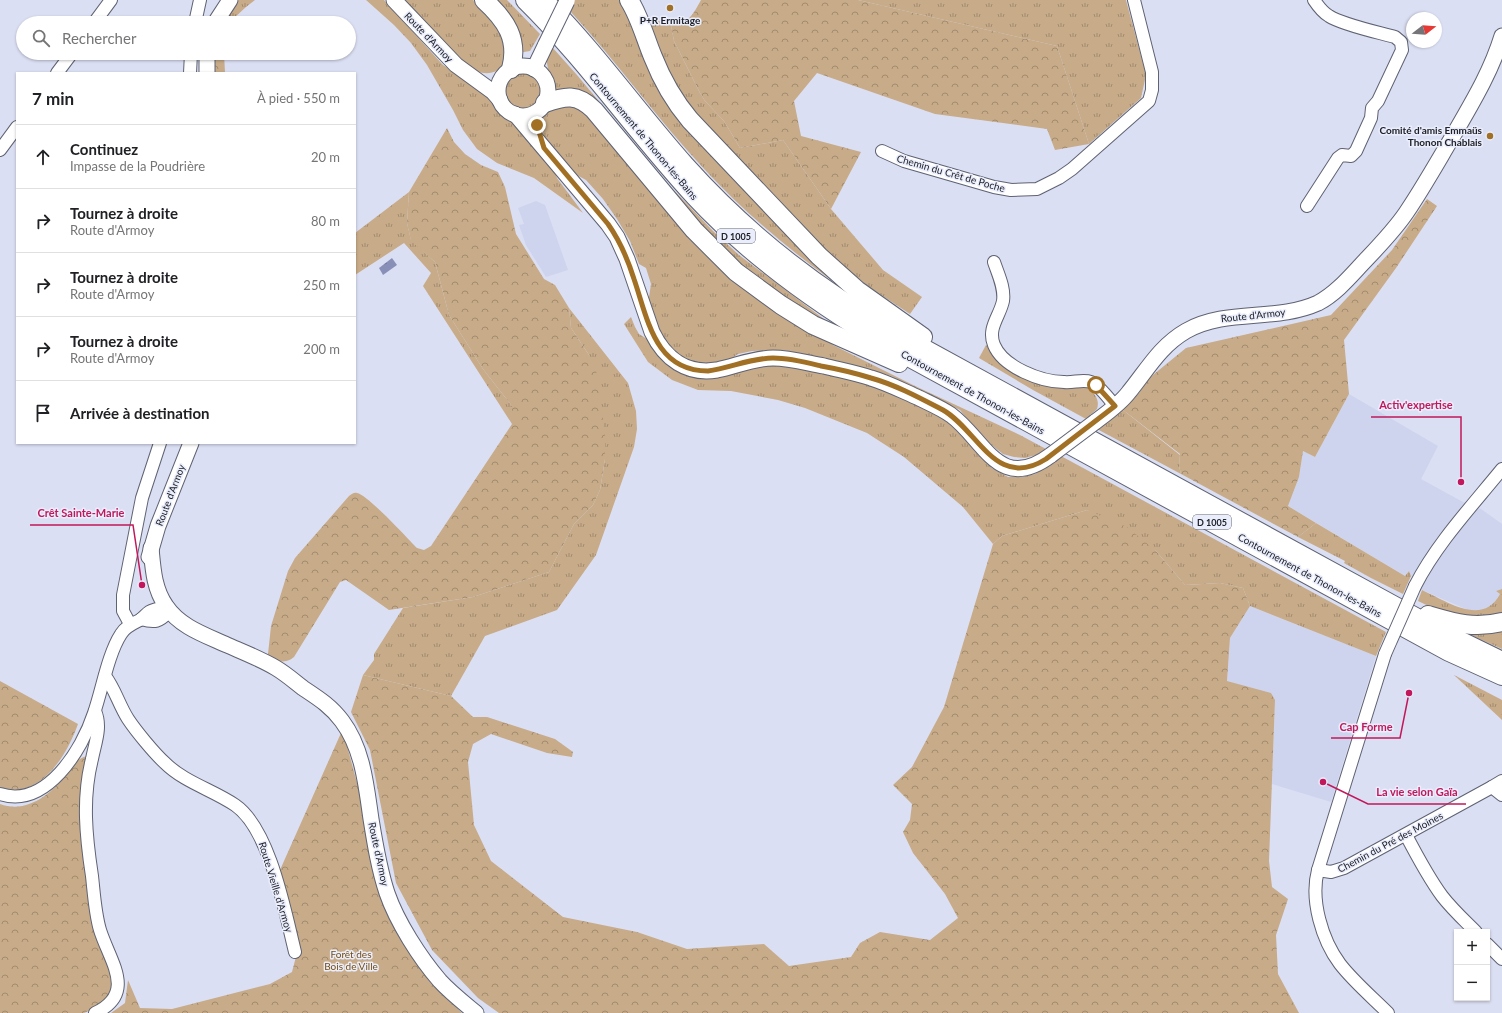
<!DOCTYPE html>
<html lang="fr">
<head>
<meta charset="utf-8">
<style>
	body { margin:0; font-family:Lato,sans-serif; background:#f2f2f2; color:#202124 }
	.controls { position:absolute; right:12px; bottom:12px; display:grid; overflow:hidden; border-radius:0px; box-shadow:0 1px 3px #0004 }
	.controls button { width:36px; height:36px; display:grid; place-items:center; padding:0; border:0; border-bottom:1px solid #e0e0e0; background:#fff; color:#202124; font:20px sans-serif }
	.compass { position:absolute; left:1406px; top:12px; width:36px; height:36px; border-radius:50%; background:#fff; box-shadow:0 1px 3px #0004; rotate:73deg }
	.stop { position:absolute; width:12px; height:12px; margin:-9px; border:3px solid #a17025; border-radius:50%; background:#fff }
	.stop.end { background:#a17025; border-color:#fff; box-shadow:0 1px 4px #0008 }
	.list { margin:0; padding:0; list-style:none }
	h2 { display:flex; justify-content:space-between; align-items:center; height:52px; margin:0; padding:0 16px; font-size:17px }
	h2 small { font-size:13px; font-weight:400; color:#757577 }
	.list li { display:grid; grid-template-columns:26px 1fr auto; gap:12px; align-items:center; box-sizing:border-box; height:64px; padding:0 16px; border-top:1px solid #e0e0e0 }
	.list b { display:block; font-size:15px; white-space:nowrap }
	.list p { margin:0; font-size:13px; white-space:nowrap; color:#757577 }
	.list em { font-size:13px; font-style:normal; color:#757577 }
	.icon { flex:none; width:22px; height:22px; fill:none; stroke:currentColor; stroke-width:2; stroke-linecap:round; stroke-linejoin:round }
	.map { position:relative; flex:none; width:1502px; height:1013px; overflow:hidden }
	.search { position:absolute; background:#fff; box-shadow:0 1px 3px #0004; left:16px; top:16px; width:340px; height:44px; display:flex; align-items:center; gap:10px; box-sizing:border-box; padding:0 14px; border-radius:22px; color:#757577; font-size:15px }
	.panel { position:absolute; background:#fff; box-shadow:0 1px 3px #0004; left:16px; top:72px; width:340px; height:372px; border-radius:0px }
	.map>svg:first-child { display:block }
	.built { fill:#cfd4ee }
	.grass { fill:url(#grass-tufts) }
	.forest { fill:url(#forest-crowns) }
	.water { fill:url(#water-ripples) }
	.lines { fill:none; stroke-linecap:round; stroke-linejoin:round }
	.minor-casing { stroke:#5e6272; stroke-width:14 }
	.major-casing { stroke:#5e6272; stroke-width:17 }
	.highway-casing { stroke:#5e6272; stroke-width:20 }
	.minor { stroke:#fff; stroke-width:12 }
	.major { stroke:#fff; stroke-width:15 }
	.highway { stroke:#fff; stroke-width:18 }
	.minor-bridge-casing { stroke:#5e6272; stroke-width:14; stroke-linecap:butt }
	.major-bridge-casing { stroke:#5e6272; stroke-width:17; stroke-linecap:butt }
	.minor-bridge { stroke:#fff; stroke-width:12 }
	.major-bridge { stroke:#fff; stroke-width:15 }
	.route { stroke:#a17025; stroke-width:5 }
	.poi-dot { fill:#a17025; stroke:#eaedfc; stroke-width:1.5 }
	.labels { text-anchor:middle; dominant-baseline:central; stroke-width:3; stroke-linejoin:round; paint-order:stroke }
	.shield { fill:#eaedfc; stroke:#5d5f68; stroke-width:1 }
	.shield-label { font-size:9px; font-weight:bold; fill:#202228 }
	.poi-label { font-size:10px; font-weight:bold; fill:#202228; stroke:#eaedfc }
	.street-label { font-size:10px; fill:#202228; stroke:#eaedfc }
	.park-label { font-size:10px; fill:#754e0f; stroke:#eaedfc }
	.leader { fill:none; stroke:#c2185b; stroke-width:1.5 }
	.callout-dot { fill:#c2185b; stroke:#eaedfc; stroke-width:1.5 }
	.callout-label { font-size:11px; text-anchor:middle; font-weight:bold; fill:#c2185b; stroke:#eaedfc; stroke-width:3; stroke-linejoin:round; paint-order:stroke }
</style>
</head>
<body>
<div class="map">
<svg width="1502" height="1013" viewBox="0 0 1502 1013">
	<defs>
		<pattern id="grass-tufts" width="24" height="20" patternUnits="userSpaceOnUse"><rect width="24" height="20" fill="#c8ab88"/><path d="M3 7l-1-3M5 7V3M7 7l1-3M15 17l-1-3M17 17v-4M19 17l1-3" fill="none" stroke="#a28b6f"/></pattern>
		<pattern id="forest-crowns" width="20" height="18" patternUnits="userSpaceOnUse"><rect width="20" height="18" fill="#c8ab88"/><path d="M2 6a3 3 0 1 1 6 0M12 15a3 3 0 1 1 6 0" fill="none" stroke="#a28b6f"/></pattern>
		<pattern id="water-ripples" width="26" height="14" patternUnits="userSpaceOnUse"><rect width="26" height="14" fill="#8990b8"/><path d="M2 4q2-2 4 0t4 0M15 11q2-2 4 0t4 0" fill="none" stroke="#707596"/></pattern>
	</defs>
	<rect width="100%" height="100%" fill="#dbdff3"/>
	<g class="built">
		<polygon points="536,201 545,205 568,270 546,277 526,245 519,225 524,224 518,208"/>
		<polygon points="1349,394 1438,446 1421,479 1463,502 1481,509 1502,524 1502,589 1496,591 1500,594 1494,603 1490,607 1479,611 1468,610 1422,590 1411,576 1409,571 1405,576 1288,506 1299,477 1303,451 1315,457"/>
		<polygon points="1250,606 1376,656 1331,802 1272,784 1275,700 1227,681 1230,638"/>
	</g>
	<g class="grass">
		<polygon points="239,0 255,0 246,7 233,19 226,15"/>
		<polygon points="366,0 384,0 443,65 489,94 502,112 513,119 555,171 557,178 583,213 534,178 497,163 477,149 463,130 453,110 427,65 411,43 394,25"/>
		<path d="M403 0H473L492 18 504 41 506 64C498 72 488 76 477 71 463 65 453 52 442 41 429 27 416 14 403 0Z"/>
		<polygon points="491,0 507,0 540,34 530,51 518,53"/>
		<path d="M575 0H623L653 71 849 293C797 256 749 217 706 171 658 120 617 62 570 11Z"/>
		<polygon points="858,0 1126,0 1146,75 1141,98 1089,144 1057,46"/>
		<polygon points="644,16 671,25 674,41 700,93 705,101 724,121 740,148 783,140 831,209 883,270 922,297 910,314 872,289 847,270 810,235 682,101"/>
		<path d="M552 47 577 75 665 181 713 231 739 255 837 329 836 331 728 259 594 105 553 95C554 80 545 69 547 54H550Z"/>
		<circle cx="523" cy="90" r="18"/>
		<polygon points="580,105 682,229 831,342 833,345 915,386 1020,435 1046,449 1036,455 1025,458 1014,457 1003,454 985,440 960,410 891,376 872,370 819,357 782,350 752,351 738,354 727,362 704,365 681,359 664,343 648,304 651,284 646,268 639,264 630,241 617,219 603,199 586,180 571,172 544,137 541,126 542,120 544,115 550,108"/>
		<polygon points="409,192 407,223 411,240 435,262 449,315 483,369 512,406 512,424 423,286 431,273 404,243 355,275 355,233"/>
		<polygon points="569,308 628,383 636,411 637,429 634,447 596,555 557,610 485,636 451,696 363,675 374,660 374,654 403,608 473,597 549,572 574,524 593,505 600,490 605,459 589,355 571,328"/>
		<polygon points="631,317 635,327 639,334 650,341 666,363 758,366 776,365 793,366 861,381 886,390 933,413 949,422 963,435 992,468 1008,477 1022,477 1035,474 1061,456 1386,632 1376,656 1250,606 1243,588 1220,583 1185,585 1156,551 1087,510 1002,536 993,544 963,507 904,457 867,433 805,408 778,400 731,391 698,390 672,380 648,362 624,324"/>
		<path d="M986 345 998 357 1087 388C1095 393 1100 400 1097 409L1086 419 1033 390 979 358Z"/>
		<polygon points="1123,410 1180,455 1179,466 1181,474 1097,429"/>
		<polygon points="1316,523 1405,576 1409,571 1411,576 1403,594 1371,578 1344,563 1345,561 1298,537"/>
		<path d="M1502 589V616L1481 620 1437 610 1418 601 1422 590C1446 601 1483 627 1500 594L1496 591Z"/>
		<polygon points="1502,628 1502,649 1471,635"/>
		<polygon points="1454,675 1502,700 1502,720"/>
	</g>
	<g class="forest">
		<path d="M701 0H858L1057 46 1089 144 1055 150 1047 129 935 114 817 73 794 101 801 136 861 152 831 209 783 140 740 148 724 121 705 101 700 93 674 41 671 25C690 22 692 16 701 0Z"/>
		<polygon points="213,53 224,53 225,73 213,73"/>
		<path d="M447 128 454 142 465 154 481 165 498 172 505 187 516 234 544 279 555 285 569 308 571 328 589 355 597 374 605 436V459L600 490 593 505 574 524 549 572 473 597 389 610 346 580 340 582 294 657C287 663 280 662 272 660L268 654 271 626 288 571 295 558 349 496C352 494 354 492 357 493 368 495 407 538 417 548L424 550 431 546 512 424V406L483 369 449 315 435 262 411 241 407 223 409 192Z"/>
		<polygon points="1427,199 1437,206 1396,268 1344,340 1349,394 1315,457 1303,451 1299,477 1288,506 1316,523 1298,537 1181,474 1179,466 1180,454 1123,410 1139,393 1148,379 1186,348 1331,315 1392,250"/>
		<polygon points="1087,510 1127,527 1156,551 1185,585 1220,583 1243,588 1250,606 1230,638 1227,681 1271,693 1275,700 1269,861 1272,887 1288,899 1276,935 1278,974 1299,1013 499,1013 478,998 432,950 396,883 370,750 351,712 363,675 451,696 473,717 487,717 555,739 573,752 572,757 547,753 491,734 473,744 468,762 474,825 491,861 563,917 637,932 687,949 764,944 789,966 851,957 860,943 880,932 930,940 958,918 945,894 913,853 903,832 910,820 912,804 893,785 912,767 944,707 993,544 1002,536"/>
		<path d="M0 681 78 724C67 755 40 801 0 787Z"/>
		<polygon points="341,733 347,746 359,790 378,885 396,930 430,982 462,1013 111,1013 125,1003 128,980 140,1008 172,1009 270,984 292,972 299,945 280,870"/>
		<path d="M87 756C84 782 79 808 81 835 84 888 107 938 113 990L100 1006 84 1013H0V804C27 814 51 794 67 774 73 766 77 758 87 756Z"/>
	</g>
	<polygon class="water" points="392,258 397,265 383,275 379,268"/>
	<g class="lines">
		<defs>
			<g id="minor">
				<polyline points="94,23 111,0"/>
				<polyline points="195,23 200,0"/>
				<polyline points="57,73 72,53"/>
				<polyline points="190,73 191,53"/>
				<polyline points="0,150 17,127"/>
				<polyline points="882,151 904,161 994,187 1011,190 1037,189 1059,178 1072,169 1149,101 1152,90 1152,72 1134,0"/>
				<path d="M1307 206 1338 158 1342 155 1351 156 1356 151 1371 118 1372 108 1378 101 1402 50 1401 42 1395 37C1377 32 1343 25 1329 16 1322 12 1318 6 1314 0"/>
				<path d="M994 262C998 274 1005 288 1003 301 1000 316 987 328 994 345 1003 367 1041 382 1064 382 1073 383 1083 379 1091 382 1099 385 1110 400 1115 406"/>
				<path d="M1415 586C1437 543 1472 506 1502 469"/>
				<path d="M141 619C155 623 159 622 170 611"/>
				<polyline points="130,624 123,611 123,595 142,498 160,443"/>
				<path d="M1385 654 1318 870C1310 900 1322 940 1340 964 1354 982 1372 997 1388 1013"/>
				<path d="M105 676C115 689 119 705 128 719 136 731 154 753 165 763 184 782 213 790 235 805 270 829 285 912 295 952"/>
				<path d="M95 711C102 727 95 743 92 759 82 798 86 837 92 876 94 894 95 913 100 930 110 962 137 993 95 1013"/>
				<polyline points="1492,787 1502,795"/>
				<path d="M0 794C46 809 82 750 94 713 102 690 108 654 121 634 125 627 132 624 140 620 143 618 146 614 149 612 154 609 161 608 167 607"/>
				<path d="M1406 835C1417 856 1428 877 1442 896 1452 909 1464 920 1476 932"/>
				<polyline points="1318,870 1331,872 1344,868 1492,787 1502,781"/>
				<polyline points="1487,944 1502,959"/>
			</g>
			<g id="major">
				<polyline points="394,0 456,65 493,92 500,100"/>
				<polyline points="215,23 230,0"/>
				<polyline points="207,53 207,73"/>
				<circle cx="523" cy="91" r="25"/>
				<polyline points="534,69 546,44"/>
				<path d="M515 114 608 224 617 237 627 259 652 332C665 359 687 375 717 370 736 366 754 358 773 358 790 358 807 363 824 366 840 370 856 373 871 378 888 383 903 391 919 398 929 403 941 408 951 415 985 440 999 494 1051 455"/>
				<path d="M1095 422C1107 413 1120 404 1129 392 1147 370 1160 346 1186 331 1227 308 1276 322 1318 303 1335 294 1348 279 1361 265 1376 249 1393 232 1406 213 1423 188 1438 161 1453 136 1472 103 1491 72 1502 36"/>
				<path d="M151 548C153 569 154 589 166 606 180 627 205 635 227 645 243 652 261 659 276 668 286 674 294 681 303 688 318 698 331 706 342 721 363 749 366 785 371 819 375 844 379 869 387 893 397 922 420 958 440 981 451 993 464 1003 476 1013"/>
				<polyline points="149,557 158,526 191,443"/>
			</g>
			<g id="highway">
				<path d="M484 0C506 20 519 39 511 69"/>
				<path d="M525 0C587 61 636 133 695 197 752 258 820 306 892 348L1449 652 1502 676"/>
				<path d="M544 0C595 51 637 111 685 165 745 232 816 288 894 332L1395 606 1451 636 1502 661"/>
				<path d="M629 0C640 17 645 38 653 57 662 80 674 101 690 120L819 256 857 290 923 337"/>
				<path d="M545 103C565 96 577 93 594 110L694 230 736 272 781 305 813 325 899 363"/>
				<path d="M1428 615C1455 623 1474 629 1502 622"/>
			</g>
		</defs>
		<use href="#minor" class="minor-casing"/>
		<use href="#major" class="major-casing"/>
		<use href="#highway" class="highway-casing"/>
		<use href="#minor" class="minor"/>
		<use href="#major" class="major"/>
		<use href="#highway" class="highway"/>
		<defs>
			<polyline id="minor-bridge" points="1385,654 1415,586"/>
			<g id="major-bridge">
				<polyline points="546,44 567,1"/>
				<polyline points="1051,455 1095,422"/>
			</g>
		</defs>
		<use href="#minor-bridge" class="minor-bridge-casing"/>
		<use href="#major-bridge" class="major-bridge-casing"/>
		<use href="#minor-bridge" class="minor-bridge"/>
		<use href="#major-bridge" class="major-bridge"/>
	</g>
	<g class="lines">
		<path class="route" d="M537 125 544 148 608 224C620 241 628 260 634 279 648 320 655 371 708 371 730 368 751 358 773 358 790 358 805 362 821 366 838 369 855 373 871 378 896 385 920 398 943 410 978 430 996 491 1046 459L1115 406 1096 385"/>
	</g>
	<g class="poi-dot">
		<circle cx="670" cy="8" r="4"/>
		<circle cx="1490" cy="136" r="4"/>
	</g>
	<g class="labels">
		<g class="shield">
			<rect x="717" y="229" width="38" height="14" rx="3"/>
			<rect x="1193" y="515" width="38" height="14" rx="3"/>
		</g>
		<g class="shield-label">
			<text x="736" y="236">D 1005</text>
			<text x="1212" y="522">D 1005</text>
		</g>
		<g class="poi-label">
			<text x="670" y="20">P+R Ermitage</text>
			<text x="1482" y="130" text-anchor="end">Comité d'amis Emmaüs<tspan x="1482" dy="12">Thonon Chablais</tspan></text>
		</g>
		<g class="street-label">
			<text transform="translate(429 37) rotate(46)">Route d'Armoy</text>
			<text transform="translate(644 136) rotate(50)">Contournement de Thonon-les-Bains</text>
			<text transform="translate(951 173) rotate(16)">Chemin du Crêt de Poche</text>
			<text transform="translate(1253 315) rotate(-6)">Route d'Armoy</text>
			<text transform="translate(973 392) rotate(29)">Contournement de Thonon-les-Bains</text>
			<text transform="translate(170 495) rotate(-69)">Route d'Armoy</text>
			<text transform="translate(1310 575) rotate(29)">Contournement de Thonon-les-Bains</text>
			<text transform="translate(1390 842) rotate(-28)">Chemin du Pré des Moines</text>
			<text transform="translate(379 854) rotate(78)">Route d'Armoy</text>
			<text transform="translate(276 887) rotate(73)">Route Vieille d'Armoy</text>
		</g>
		<g class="park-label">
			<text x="351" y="954">Forêt des<tspan x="351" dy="12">Bois de Ville</tspan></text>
		</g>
	</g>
	<path class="leader" d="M1461 482L1461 417H1371M142 585L133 525H30M1409 693L1400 738H1331M1323 782L1368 804H1466"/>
	<g class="callout-dot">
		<circle cx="1461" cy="482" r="4"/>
		<circle cx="142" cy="585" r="4"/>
		<circle cx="1409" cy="693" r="4"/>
		<circle cx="1323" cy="782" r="4"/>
	</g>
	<g class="callout-label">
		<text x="1416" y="409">Activ'expertise</text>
		<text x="81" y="517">Crêt Sainte-Marie</text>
		<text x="1366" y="731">Cap Forme</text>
		<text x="1417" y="796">La vie selon Gaïa</text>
	</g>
</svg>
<div class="controls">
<button>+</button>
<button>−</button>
</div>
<svg class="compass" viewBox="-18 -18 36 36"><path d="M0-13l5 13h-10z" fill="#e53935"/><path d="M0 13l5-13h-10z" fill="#757577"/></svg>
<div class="stop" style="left:1096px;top:385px"></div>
<div class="stop end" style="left:537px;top:125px"></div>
<div class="search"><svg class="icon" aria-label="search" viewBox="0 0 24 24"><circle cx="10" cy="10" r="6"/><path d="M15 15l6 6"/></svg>Rechercher</div>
<section class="panel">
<h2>7 min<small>À pied · 550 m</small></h2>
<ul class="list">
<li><svg class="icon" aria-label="ahead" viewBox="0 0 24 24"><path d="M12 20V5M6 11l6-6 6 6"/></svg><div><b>Continuez</b><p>Impasse de la Poudrière</p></div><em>20 m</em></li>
<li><svg class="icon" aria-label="right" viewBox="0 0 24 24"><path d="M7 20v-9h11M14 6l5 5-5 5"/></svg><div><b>Tournez à droite</b><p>Route d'Armoy</p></div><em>80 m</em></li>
<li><svg class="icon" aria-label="right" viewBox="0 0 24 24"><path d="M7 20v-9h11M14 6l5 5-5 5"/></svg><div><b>Tournez à droite</b><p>Route d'Armoy</p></div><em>250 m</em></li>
<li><svg class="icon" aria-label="right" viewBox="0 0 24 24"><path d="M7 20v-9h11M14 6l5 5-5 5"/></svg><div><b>Tournez à droite</b><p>Route d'Armoy</p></div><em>200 m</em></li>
<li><svg class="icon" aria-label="arrive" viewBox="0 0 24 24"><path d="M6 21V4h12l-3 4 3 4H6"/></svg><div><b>Arrivée à destination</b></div></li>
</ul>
</section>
</div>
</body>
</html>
